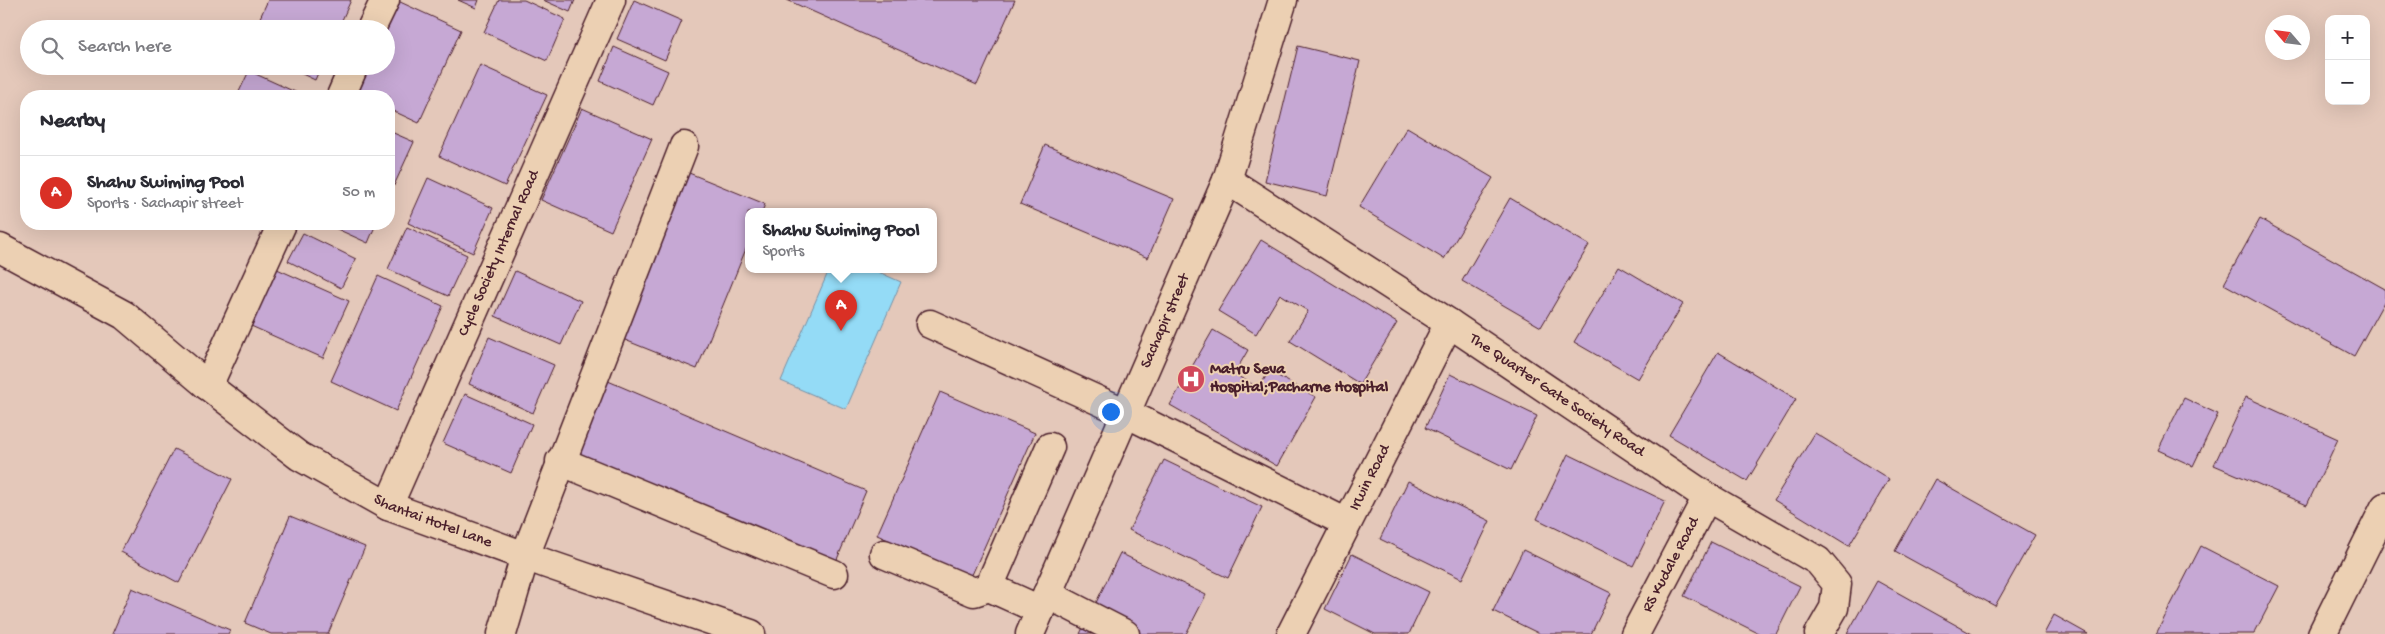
<!DOCTYPE html>
<html lang="en">
<head>
<meta charset="utf-8">
<style>
	body { margin:0; font-family:"Gochi Hand",sans-serif; background:#f2f2f3; color:#2b2b33 }
	.controls { position:absolute; right:15px; top:15px; display:grid; overflow:hidden; border-radius:10px; box-shadow:0 5px 20px #0002 }
	.controls button { width:45px; height:45px; display:grid; place-items:center; padding:0; border:0; border-bottom:1px solid #e1e1e2; background:#fff; color:#2b2b33; font:25px sans-serif }
	.compass { position:absolute; left:2265px; top:15px; width:45px; height:45px; border-radius:50%; background:#fff; box-shadow:0 5px 20px #0002; rotate:298deg }
	.you { position:absolute; left:1110px; top:411px; width:18px; height:18px; margin:-12px; border:4px solid #fff; border-radius:50%; background:#1a73e8; box-shadow:0 0 0 8px #1a73e833 }
	.badge { display:grid; place-items:center; width:32px; height:32px; border-radius:50%; background:#d93025; color:#fff; font-size:16px; font-weight:700 }
	.pin { position:absolute; translate:-50% -41px; filter:drop-shadow(0 1px 2px #0008) }
	.pin::after { content:''; position:absolute; top:26px; width:18px; height:15px; background:inherit; clip-path:polygon(0 0,100% 0,50% 100%) }
	.popup { position:absolute; left:745px; top:208px; width:192px; height:65px; box-sizing:border-box; display:grid; place-content:center; border-radius:10px; background:#fff; filter:drop-shadow(0 1px 4px #0005); font-size:16px; white-space:nowrap; color:#7c7c81 }
	.popup b { font-size:19px; color:#2b2b33 }
	.popup::after { content:''; position:absolute; left:50%; top:100%; margin-left:-10px; border:10px solid transparent; border-top-color:#fff }
	.list { margin:0; padding:0; list-style:none }
	h2 { display:flex; justify-content:space-between; align-items:center; height:65px; margin:0; padding:0 20px; font-size:21px }
	h2 small { font-size:16px; font-weight:400; color:#7c7c81 }
	.list li { display:grid; grid-template-columns:32px 1fr auto; gap:15px; align-items:center; box-sizing:border-box; height:75px; padding:0 20px; border-top:1px solid #e1e1e2 }
	.list b { display:block; font-size:19px; white-space:nowrap }
	.list p { margin:0; font-size:16px; white-space:nowrap; color:#7c7c81 }
	.list em { font-size:16px; font-style:normal; color:#7c7c81 }
	.icon { flex:none; width:28px; height:28px; fill:none; stroke:currentColor; stroke-width:2; stroke-linecap:round; stroke-linejoin:round }
	.map { position:relative; flex:none; width:2385px; height:634px; overflow:hidden }
	.search { position:absolute; background:#fff; box-shadow:0 5px 20px #0002; left:20px; top:20px; width:375px; height:55px; display:flex; align-items:center; gap:12px; box-sizing:border-box; padding:0 18px; border-radius:28px; color:#7c7c81; font-size:19px }
	.panel { position:absolute; background:#fff; box-shadow:0 5px 20px #0002; left:20px; top:90px; width:375px; height:140px; border-radius:20px }
	.map>svg:first-child { display:block }
	.water { fill:#94dbf6; stroke:#7690a5 }
	.building { fill:#c6a8d4; stroke:#4a1f2b }
	.lines { fill:none; stroke-linecap:round; stroke-linejoin:round }
	.minor-casing { stroke:#4a1f2b; stroke-width:31 }
	.minor { stroke:#ecd0b3; stroke-width:28 }
	.labels { text-anchor:middle; dominant-baseline:central; stroke-width:4; stroke-linejoin:round; paint-order:stroke }
	.street-label { font-size:16px; fill:#4a1f2b; stroke:#ecd0b3 }
	.poi-label { font-size:16px; font-weight:bold; fill:#4a1f2b; stroke:#ecd0b3; text-anchor:start }
</style>
</head>
<body>
<div class="map">
<svg width="2385" height="634" viewBox="0 0 2385 634">
	<rect width="100%" height="100%" fill="#e4c8ba"/>
	<filter id="ink" filterUnits="userSpaceOnUse"><feTurbulence type="fractalNoise" baseFrequency=".02" numOctaves="2"/><feDisplacementMap in="SourceGraphic" scale="10" xChannelSelector="R" yChannelSelector="G"/><feConvolveMatrix kernelMatrix="1 2 1 2 8 2 1 2 1" color-interpolation-filters="sRGB"/></filter>
	<g filter="url(#ink)">
		<polygon class="water" points="829,270 874,270 901,282 846,409 781,381"/>
		<g class="building">
			<polygon points="268,0 351,0 338,29 255,29"/>
			<polygon points="458,0 479,0 476,8"/>
			<polygon points="499,0 524,0 565,19 547,61 484,32"/>
			<polygon points="543,0 575,0 570,12"/>
			<polygon points="634,0 682,21 665,60 617,39"/>
			<polygon points="787,0 1015,0 977,85"/>
			<polygon points="398,1 461,30 419,123 389,109 389,96 361,96 356,94 368,66 386,66 386,29"/>
			<polygon points="1298,46 1360,61 1327,196 1265,181"/>
			<polygon points="614,47 668,71 653,105 600,81"/>
			<polygon points="480,65 547,95 505,186 439,156"/>
			<polygon points="285,66 321,66 315,80"/>
			<polygon points="249,71 304,96 237,96"/>
			<polygon points="582,108 652,139 611,231 541,200"/>
			<polygon points="1407,127 1493,178 1444,259 1359,207"/>
			<polygon points="389,131 414,142 391,192 389,191"/>
			<polygon points="1045,145 1174,199 1148,258 1020,204"/>
			<polygon points="689,173 765,204 762,212 748,212 748,244 697,369 620,338"/>
			<polygon points="428,178 493,208 473,253 408,223"/>
			<polygon points="1510,198 1589,245 1541,327 1462,281"/>
			<polygon points="2260,219 2385,289 2385,300 2354,356 2224,284"/>
			<polygon points="326,224 376,224 368,243"/>
			<polygon points="407,227 467,255 448,296 388,269"/>
			<polygon points="303,233 356,259 341,288 288,261"/>
			<polygon points="1261,240 1397,323 1360,384 1290,341 1308,311 1280,294 1256,334 1218,311"/>
			<polygon points="1619,266 1683,304 1638,379 1574,342"/>
			<polygon points="277,269 349,301 323,358 251,326"/>
			<polygon points="515,271 581,301 561,345 495,316"/>
			<polygon points="378,276 443,306 396,411 331,381"/>
			<polygon points="1213,330 1248,350 1234,374 1259,388 1269,371 1316,397 1277,466 1170,405"/>
			<polygon points="489,337 554,365 533,413 469,384"/>
			<polygon points="1718,352 1796,399 1747,481 1669,435"/>
			<polygon points="1450,374 1537,416 1511,470 1425,428"/>
			<polygon points="608,381 866,491 835,564 577,454"/>
			<polygon points="940,392 1035,433 971,577 877,535"/>
			<polygon points="465,394 532,424 511,473 443,443"/>
			<polygon points="2246,397 2338,439 2307,505 2214,465"/>
			<polygon points="2184,398 2218,414 2193,466 2158,450"/>
			<polygon points="1815,433 1889,479 1849,546 1774,500"/>
			<polygon points="174,449 232,479 179,583 121,552"/>
			<polygon points="1568,454 1665,501 1633,566 1537,519"/>
			<polygon points="1164,460 1262,507 1228,578 1129,530"/>
			<polygon points="1935,479 2035,535 1995,606 1895,551"/>
			<polygon points="1408,481 1490,521 1462,579 1380,539"/>
			<polygon points="290,516 365,547 328,634 271,634 245,623"/>
			<polygon points="1711,542 1800,586 1776,634 1760,634 1684,596"/>
			<polygon points="2201,546 2279,586 2254,634 2156,634"/>
			<polygon points="1523,550 1611,593 1591,634 1540,634 1493,611"/>
			<polygon points="1120,553 1206,595 1186,634 1140,634 1092,611"/>
			<polygon points="1352,554 1429,592 1409,634 1375,634 1325,609"/>
			<polygon points="1877,581 1972,634 1847,634"/>
			<polygon points="132,588 230,630 228,634 112,634"/>
			<polygon points="2054,615 2088,634 2044,634"/>
			<polygon points="1086,621 1113,634 1080,634"/>
		</g>
		<g class="lines">
			<defs>
				<g id="minor">
					<polyline points="371,29 385,0"/>
					<polyline points="341,96 354,66"/>
					<path id="s1" d="M1227 180 1449 323 1707 497 1818 561 1837 584 1834 608 1819 634"/>
					<path id="s2" d="M0 248 124 315 208 386 299 456 388 506 547 564 751 634"/>
					<polyline points="930,324 1126,413 1347,523"/>
					<polyline points="208,386 282,224"/>
					<polyline points="560,461 834,574"/>
					<path id="s3" d="M388 506 611 0"/>
					<polyline points="884,554 974,592 989,587 1040,610"/>
					<polyline points="989,587 1050,447"/>
					<polyline points="1047,594 1125,634"/>
					<polyline points="502,634 525,556 684,146"/>
					<path id="s4" d="M1030 634 1227 180 1283 0"/>
					<path id="s5" d="M1291 634 1449 323"/>
					<path id="s6" d="M1635 634 1707 497"/>
					<polyline points="2322,634 2385,507"/>
				</g>
			</defs>
			<use href="#minor" class="minor-casing"/>
			<use href="#minor" class="minor"/>
		</g>
	</g>
	<defs>
		<symbol id="hospital-disc" viewBox="-11 -11 22 22"><circle r="9.5" fill="#d1495b" stroke="#ecd0b3"/><path d="M-5-5h3v3.5h4V-5h3V5h-3V1.5h-4V5h-3Z" fill="#fff"/></symbol>
	</defs>
	<g fill-rule="evenodd">
		<use href="#hospital-disc" x="1175" y="363" width="32" height="32"/>
	</g>
	<g class="labels">
		<g class="street-label">
			<text stroke="none"><textPath href="#s3" startOffset="276">Cycle Society Internal Road</textPath></text>
			<text stroke="none"><textPath href="#s4" startOffset="341">Sachapir street</textPath></text>
			<text stroke="none"><textPath href="#s1" startOffset="394">The Quarter Gate Society Road</textPath></text>
			<text stroke="none"><textPath href="#s5" startOffset="175">Irwin Road</textPath></text>
			<text stroke="none"><textPath href="#s2" startOffset="515">Shantai Hotel Lane</textPath></text>
			<text stroke="none"><textPath href="#s6" startOffset="78">RS Kudale Road</textPath></text>
		</g>
		<g class="poi-label">
			<text x="1210" y="370">Matru Seva<tspan x="1210" dy="18">Hospital;Pacharne Hospital</tspan></text>
		</g>
	</g>
</svg>
<div class="controls">
<button>+</button>
<button>−</button>
</div>
<svg class="compass" viewBox="-18 -18 36 36"><path d="M0-13l5 13h-10z" fill="#e53935"/><path d="M0 13l5-13h-10z" fill="#7c7c81"/></svg>
<div class="you"></div>
<div class="pin badge" style="left:841px;top:331px">A</div>
<div class="popup"><b>Shahu Swiming Pool</b>Sports</div>
<div class="search"><svg class="icon" aria-label="search" viewBox="0 0 24 24"><circle cx="10" cy="10" r="6"/><path d="M15 15l6 6"/></svg>Search here</div>
<section class="panel">
<h2>Nearby<small></small></h2>
<ul class="list">
<li><span class="badge">A</span><div><b>Shahu Swiming Pool</b><p>Sports · Sachapir street</p></div><em>50 m</em></li>
</ul>
</section>
</div>
</body>
</html>
